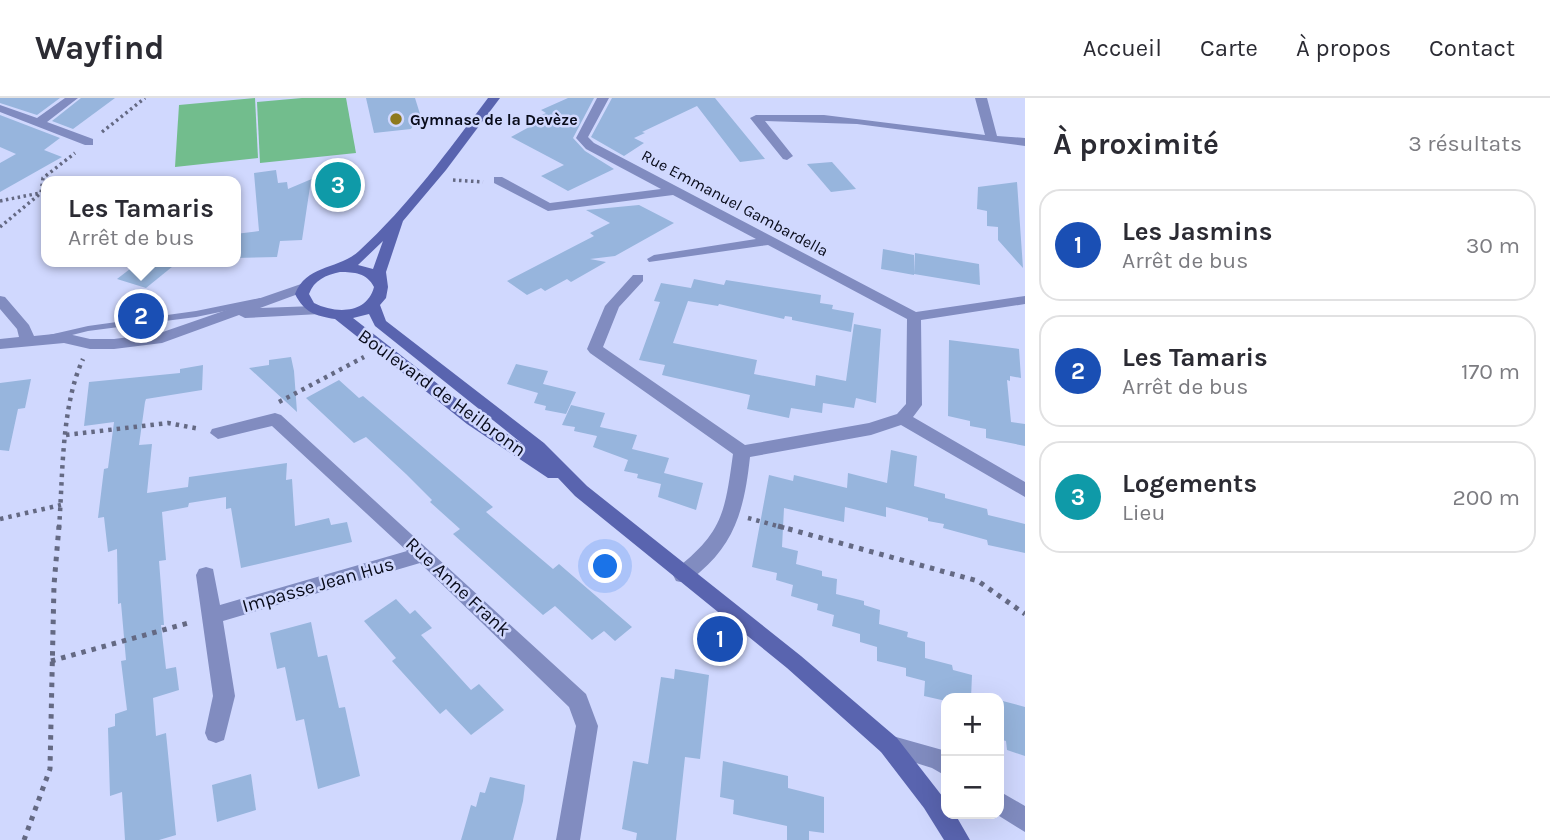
<!DOCTYPE html>
<html lang="fr">
<head>
<meta charset="utf-8">
<style>
	body { margin:0; font-family:Karla,sans-serif; background:#f2f2f3; color:#2b2b33 }
	.controls { position:absolute; right:21px; bottom:21px; display:grid; overflow:hidden; border-radius:14px; box-shadow:0 7px 28px #0002 }
	.controls button { width:63px; height:63px; display:grid; place-items:center; padding:0; border:0; border-bottom:2px solid #e1e1e2; background:#fff; color:#2b2b33; font:35px sans-serif }
	.you { position:absolute; left:606px; top:469px; width:24px; height:24px; margin:-18px; border:5px solid #fff; border-radius:50%; background:#1a73e8; box-shadow:0 0 0 10px #1a73e833 }
	.badge { display:grid; place-items:center; width:46px; height:46px; border-radius:50%; background:#0f766e; color:#fff; font-size:23px; font-weight:700 }
	.pin { position:absolute; translate:-50% -50%; border:4px solid #fff; box-shadow:0 2px 7px #0006 }
	.popup { position:absolute; left:41px; top:78px; width:200px; height:91px; box-sizing:border-box; display:grid; place-content:center; border-radius:14px; background:#fff; filter:drop-shadow(0 2px 5px #0005); font-size:23px; white-space:nowrap; color:#7c7c81 }
	.popup b { font-size:26px; color:#2b2b33 }
	.popup::after { content:''; position:absolute; left:50%; top:100%; margin-left:-14px; border:14px solid transparent; border-top-color:#fff }
	.list { margin:0; padding:0; list-style:none }
	h2 { display:flex; justify-content:space-between; align-items:center; height:91px; margin:0; padding:0 28px; font-size:30px }
	h2 small { font-size:23px; font-weight:400; color:#7c7c81 }
	.list li { display:grid; grid-template-columns:46px 1fr auto; gap:21px; align-items:center; box-sizing:border-box; height:112px; margin:0 14px 14px; padding:0 14px; border:2px solid #e1e1e2; border-radius:21px }
	.list b { display:block; font-size:26px; white-space:nowrap }
	.list p { margin:0; font-size:23px; white-space:nowrap; color:#7c7c81 }
	.list em { font-size:23px; font-style:normal; color:#7c7c81 }
	.map { position:relative; flex:none; width:1025px; height:742px; overflow:hidden }
	header { display:flex; align-items:center; gap:42px; box-sizing:border-box; height:98px; padding:0 35px; background:#fff; border-bottom:2px solid #e1e1e2 }
	header strong { font-size:33px }
	nav { display:flex; gap:38px; margin-inline-start:auto; font-size:24px }
	main { display:flex }
	aside { flex:1; background:#fff }
	.map>svg:first-child { display:block }
	.green { fill:#72bd8d }
	.building { fill:#97b5dd }
	.lines { fill:none; stroke-linecap:round; stroke-linejoin:round }
	.path-far2 { stroke:#646983; stroke-width:3.5; stroke-dasharray:2.5 3.5; stroke-linecap:butt }
	.path-far1 { stroke:#646983; stroke-width:4.5; stroke-dasharray:3.5 5; stroke-linecap:butt }
	.path { stroke:#646983; stroke-width:5; stroke-dasharray:4.5 6; stroke-linecap:butt }
	.lane { fill:#818cc0; fill-rule:evenodd }
	.street { fill:#818cc0; fill-rule:evenodd }
	.secondary { fill:#5964af; fill-rule:evenodd }
	.poi-dot { fill:#8e791e; stroke:#d0d8fe; stroke-width:2.5 }
	.labels { text-anchor:middle; dominant-baseline:central; stroke-width:5; stroke-linejoin:round; paint-order:stroke }
	.far-poi-label { font-size:16px; font-weight:bold; fill:#080b1a; stroke:#d0d8fe; text-anchor:start }
	.far-street-label { font-size:16px; fill:#080b1a; stroke:#d0d8fe }
	.street-label { font-size:19px; fill:#080b1a; stroke:#d0d8fe }
</style>
</head>
<body>
<header>
<strong>Wayfind</strong>
<nav><a>Accueil</a><a>Carte</a><a>À propos</a><a>Contact</a></nav>
</header>
<main>
<div class="map">
<svg width="1025" height="742" viewBox="0 0 1025 742">
	<rect width="100%" height="100%" fill="#d0d8fe"/>
	<g class="green">
		<polygon points="255,0 258,60 175,69 179,7"/>
		<polygon points="302,0 346,0 356,55 260,65 257,4"/>
	</g>
	<g class="building">
		<polygon points="0,0 60,0 37,17 0,5"/>
		<polygon points="81,0 115,0 73,31 52,23"/>
		<polygon points="366,0 415,0 420,16 411,31 374,35"/>
		<polygon points="568,0 594,0 573,40 585,53 614,71 568,93 541,78 564,67 511,39 531,28 526,25 546,15 541,12"/>
		<polygon points="612,0 715,0 765,61 740,64 697,8 642,34 645,35 634,40 644,45 624,58 591,39"/>
		<polygon points="0,17 60,40 44,52 62,59 0,94 0,65 16,56 0,49"/>
		<polygon points="832,64 856,91 831,94 807,66"/>
		<polygon points="276,72 278,85 287,84 288,91 333,72 365,93 343,103 311,82 302,142 280,143 277,159 235,160 235,136 259,133 254,75"/>
		<polygon points="1017,84 1023,170 998,142 998,129 987,128 987,113 977,111 978,89"/>
		<polygon points="639,107 674,125 615,158 590,161 606,164 571,184 567,181 545,193 541,190 527,197 507,183 594,138 590,135 610,125 586,112"/>
		<polygon points="883,151 914,157 914,177 881,171"/>
		<polygon points="915,155 979,166 980,187 914,176"/>
		<polygon points="139,164 178,164 146,190 117,181"/>
		<polygon points="694,181 724,187 726,182 821,197 820,205 833,207 832,211 854,215 851,234 792,222 792,219 785,218 784,221 719,206 718,208 688,203 673,245 757,262 754,276 815,288 816,277 846,283 854,226 881,231 876,305 856,300 854,310 823,305 822,315 791,310 789,320 747,311 750,297 662,277 665,267 639,262 660,204 654,203 661,185 691,190"/>
		<polygon points="949,242 1019,251 1021,280 1010,278 1010,283 1007,282 1011,324 1025,326 1025,348 986,340 986,331 970,328 970,323 948,318"/>
		<polygon points="291,259 294,273 297,314 249,270 269,267 269,262"/>
		<polygon points="516,266 548,273 543,286 576,294 566,316 545,312 546,308 534,305 538,295 507,286"/>
		<polygon points="203,267 202,292 146,301 145,304 139,347 152,346 147,395 188,389 189,379 287,365 286,382 292,381 295,428 329,420 331,427 347,424 352,444 241,470 231,410 226,411 226,399 189,405 188,409 162,414 166,462 159,463 164,527 161,527 166,571 176,569 179,592 153,600 156,638 166,635 176,737 159,742 125,742 122,694 110,698 108,630 115,628 115,616 127,612 121,563 126,562 121,505 118,506 117,451 108,454 104,419 98,420 104,371 108,370 114,324 84,328 89,284 180,275 180,271"/>
		<polygon points="31,281 25,310 18,311 9,353 0,352 0,285"/>
		<polygon points="339,282 359,300 363,298 493,409 486,414 540,460 553,471 559,466 632,529 615,543 604,533 592,542 555,508 543,517 453,436 460,431 430,404 432,402 406,376 366,339 354,345 306,300"/>
		<polygon points="571,307 605,315 600,329 637,337 632,351 669,360 664,375 703,385 696,412 658,399 661,386 637,380 638,376 624,373 628,362 593,349 597,338 574,333 575,329 562,327"/>
		<polygon points="891,352 917,358 914,388 945,396 945,400 987,411 988,417 1025,426 1025,455 988,447 987,442 943,430 944,426 928,423 928,420 886,409 886,419 845,409 844,424 784,410 782,449 798,453 796,466 822,473 822,478 837,481 836,496 864,503 864,507 880,512 879,526 908,534 907,539 925,544 925,560 952,567 953,572 972,577 971,600 946,600 946,603 924,598 925,583 906,578 906,570 877,563 877,549 860,544 860,536 832,528 834,517 817,512 818,506 791,498 793,487 776,482 777,475 752,469 769,377 793,383 794,377 847,390 848,375 887,385"/>
		<polygon points="396,501 410,516 415,512 432,530 421,537 471,592 479,586 504,612 471,637 446,611 440,616 392,563 396,560 364,523"/>
		<polygon points="311,524 318,559 327,557 339,610 345,609 360,678 318,691 304,621 296,623 285,569 277,571 270,535"/>
		<polygon points="675,571 709,577 700,661 685,659 676,742 636,742 637,735 622,731 633,663 648,666 661,579 674,581"/>
		<polygon points="999,602 1025,609 1025,658 1007,652 1006,643 999,641"/>
		<polygon points="723,663 788,678 788,690 824,699 824,735 809,733 809,742 787,742 787,728 733,716 734,702 720,699"/>
		<polygon points="251,676 256,712 217,724 212,687"/>
		<polygon points="490,679 525,687 523,703 513,742 461,742 471,707 476,709 480,694 485,695"/>
	</g>
	<g class="lines">
		<g class="path-far2">
			<polyline points="102,34 145,0"/>
			<polyline points="453,82 483,84"/>
			<polyline points="0,103 40,95"/>
			<polyline points="0,129 41,95 43,80 75,55"/>
		</g>
		<g class="path-far1">
			<polyline points="279,304 364,259"/>
			<polyline points="66,337 168,325 200,331"/>
			<polyline points="748,420 785,430"/>
			<polyline points="0,421 61,407"/>
			<path d="M59 430C63 378 61 308 83 261"/>
		</g>
		<g class="path">
			<polyline points="778,428 978,483 1025,516"/>
			<polyline points="51,563 192,524"/>
			<polyline points="24,742 50,671 54,487 59,428"/>
		</g>
		<polygon class="lane" points="260,200 264,203 263,205 196,219 88,233 52,242 47,239 49,237 88,228 196,213"/>
		<g class="street">
			<polygon points="65,0 78,0 47,24 93,41 93,47 85,47 0,14 0,7 37,20"/>
			<path d="M597 0H609L588 39 594 45 916 214 1025 198V206L921 222 922 307 913 319 1025 384V399L901 327 871 337 750 359C745 405 737 443 700 474 692 481 687 486 676 483L673 477 676 471C723 434 725 414 733 356L590 255 587 251 605 208 633 177H643V183L619 209 603 249 745 347 869 325 897 316 906 306 907 221 768 147 649 164 647 161 654 157 756 141 673 97 548 113 494 85V79H502L550 105 661 91 586 51 576 40Z"/>
			<polygon points="975,0 987,0 997,38 1025,40 1025,48 857,26 765,23 793,58 787,62 783,61 750,20 756,17 824,17 985,37"/>
			<polygon points="304,185 311,189 309,192 260,210 315,208 322,213 320,216 245,220 239,217 162,245 114,251 90,251 64,245 0,251 0,241 19,239 17,231 0,211 0,198 5,199 29,227 34,238 64,235 90,241 114,241 160,235"/>
			<polygon points="275,315 281,317 586,596 598,628 580,742 556,742 576,628 569,609 420,465 223,523 235,598 224,642 216,645 208,642 205,635 213,598 196,477 199,471 206,469 213,471 220,507 407,453 272,328 218,341 210,335 212,331"/>
			<polygon points="889,637 946,653 946,678 932,670 881,654 878,647 881,640"/>
			<polygon points="999,693 1025,708 1025,734 996,716 999,716"/>
		</g>
		<path class="secondary" d="M488 0H500L446 72 403 123 386 174 388 189 386 200 380 207 386 223 544 345 587 388 801 558 897 640 946 703V716H955L970 742H944L924 710 881 654 787 570 575 398 558 380H548L467 326 335 221C315 218 304 214 295 196 307 166 338 172 359 153 409 107 448 53 488 0ZM383 143 373 171 358 167ZM340 174C354 174 367 175 374 189 367 216 336 216 314 205L309 196C314 182 326 177 340 174ZM369 216 375 228 524 347 479 318 353 220Z"/>
	</g>
	<circle class="poi-dot" cx="396" cy="21" r="7"/>
	<g class="labels">
		<g class="far-poi-label">
			<text x="410" y="21">Gymnase de la Devèze</text>
		</g>
		<g class="far-street-label">
			<text transform="translate(735 105) rotate(28)">Rue Emmanuel Gambardella</text>
		</g>
		<g class="street-label">
			<text transform="translate(442 295) rotate(36)">Boulevard de Heilbronn</text>
			<text transform="translate(318 487) rotate(-16)">Impasse Jean Hus</text>
			<text transform="translate(458 489) rotate(43)">Rue Anne Frank</text>
		</g>
	</g>
</svg>
<div class="controls">
<button>+</button>
<button>−</button>
</div>
<div class="you"></div>
<div class="pin badge" style="left:720px;top:541px;background:#1a4fb4">1</div>
<div class="pin badge" style="left:141px;top:218px;background:#1a4fb4">2</div>
<div class="popup"><b>Les Tamaris</b>Arrêt de bus</div>
<div class="pin badge" style="left:338px;top:87px;background:#0f9aa8">3</div>
</div>
<aside>
<h2>À proximité<small>3 résultats</small></h2>
<ul class="list">
<li><span class="badge" style="background:#1a4fb4">1</span><div><b>Les Jasmins</b><p>Arrêt de bus</p></div><em>30 m</em></li>
<li><span class="badge" style="background:#1a4fb4">2</span><div><b>Les Tamaris</b><p>Arrêt de bus</p></div><em>170 m</em></li>
<li><span class="badge" style="background:#0f9aa8">3</span><div><b>Logements</b><p>Lieu</p></div><em>200 m</em></li>
</ul>
</aside>
</main>
</body>
</html>
